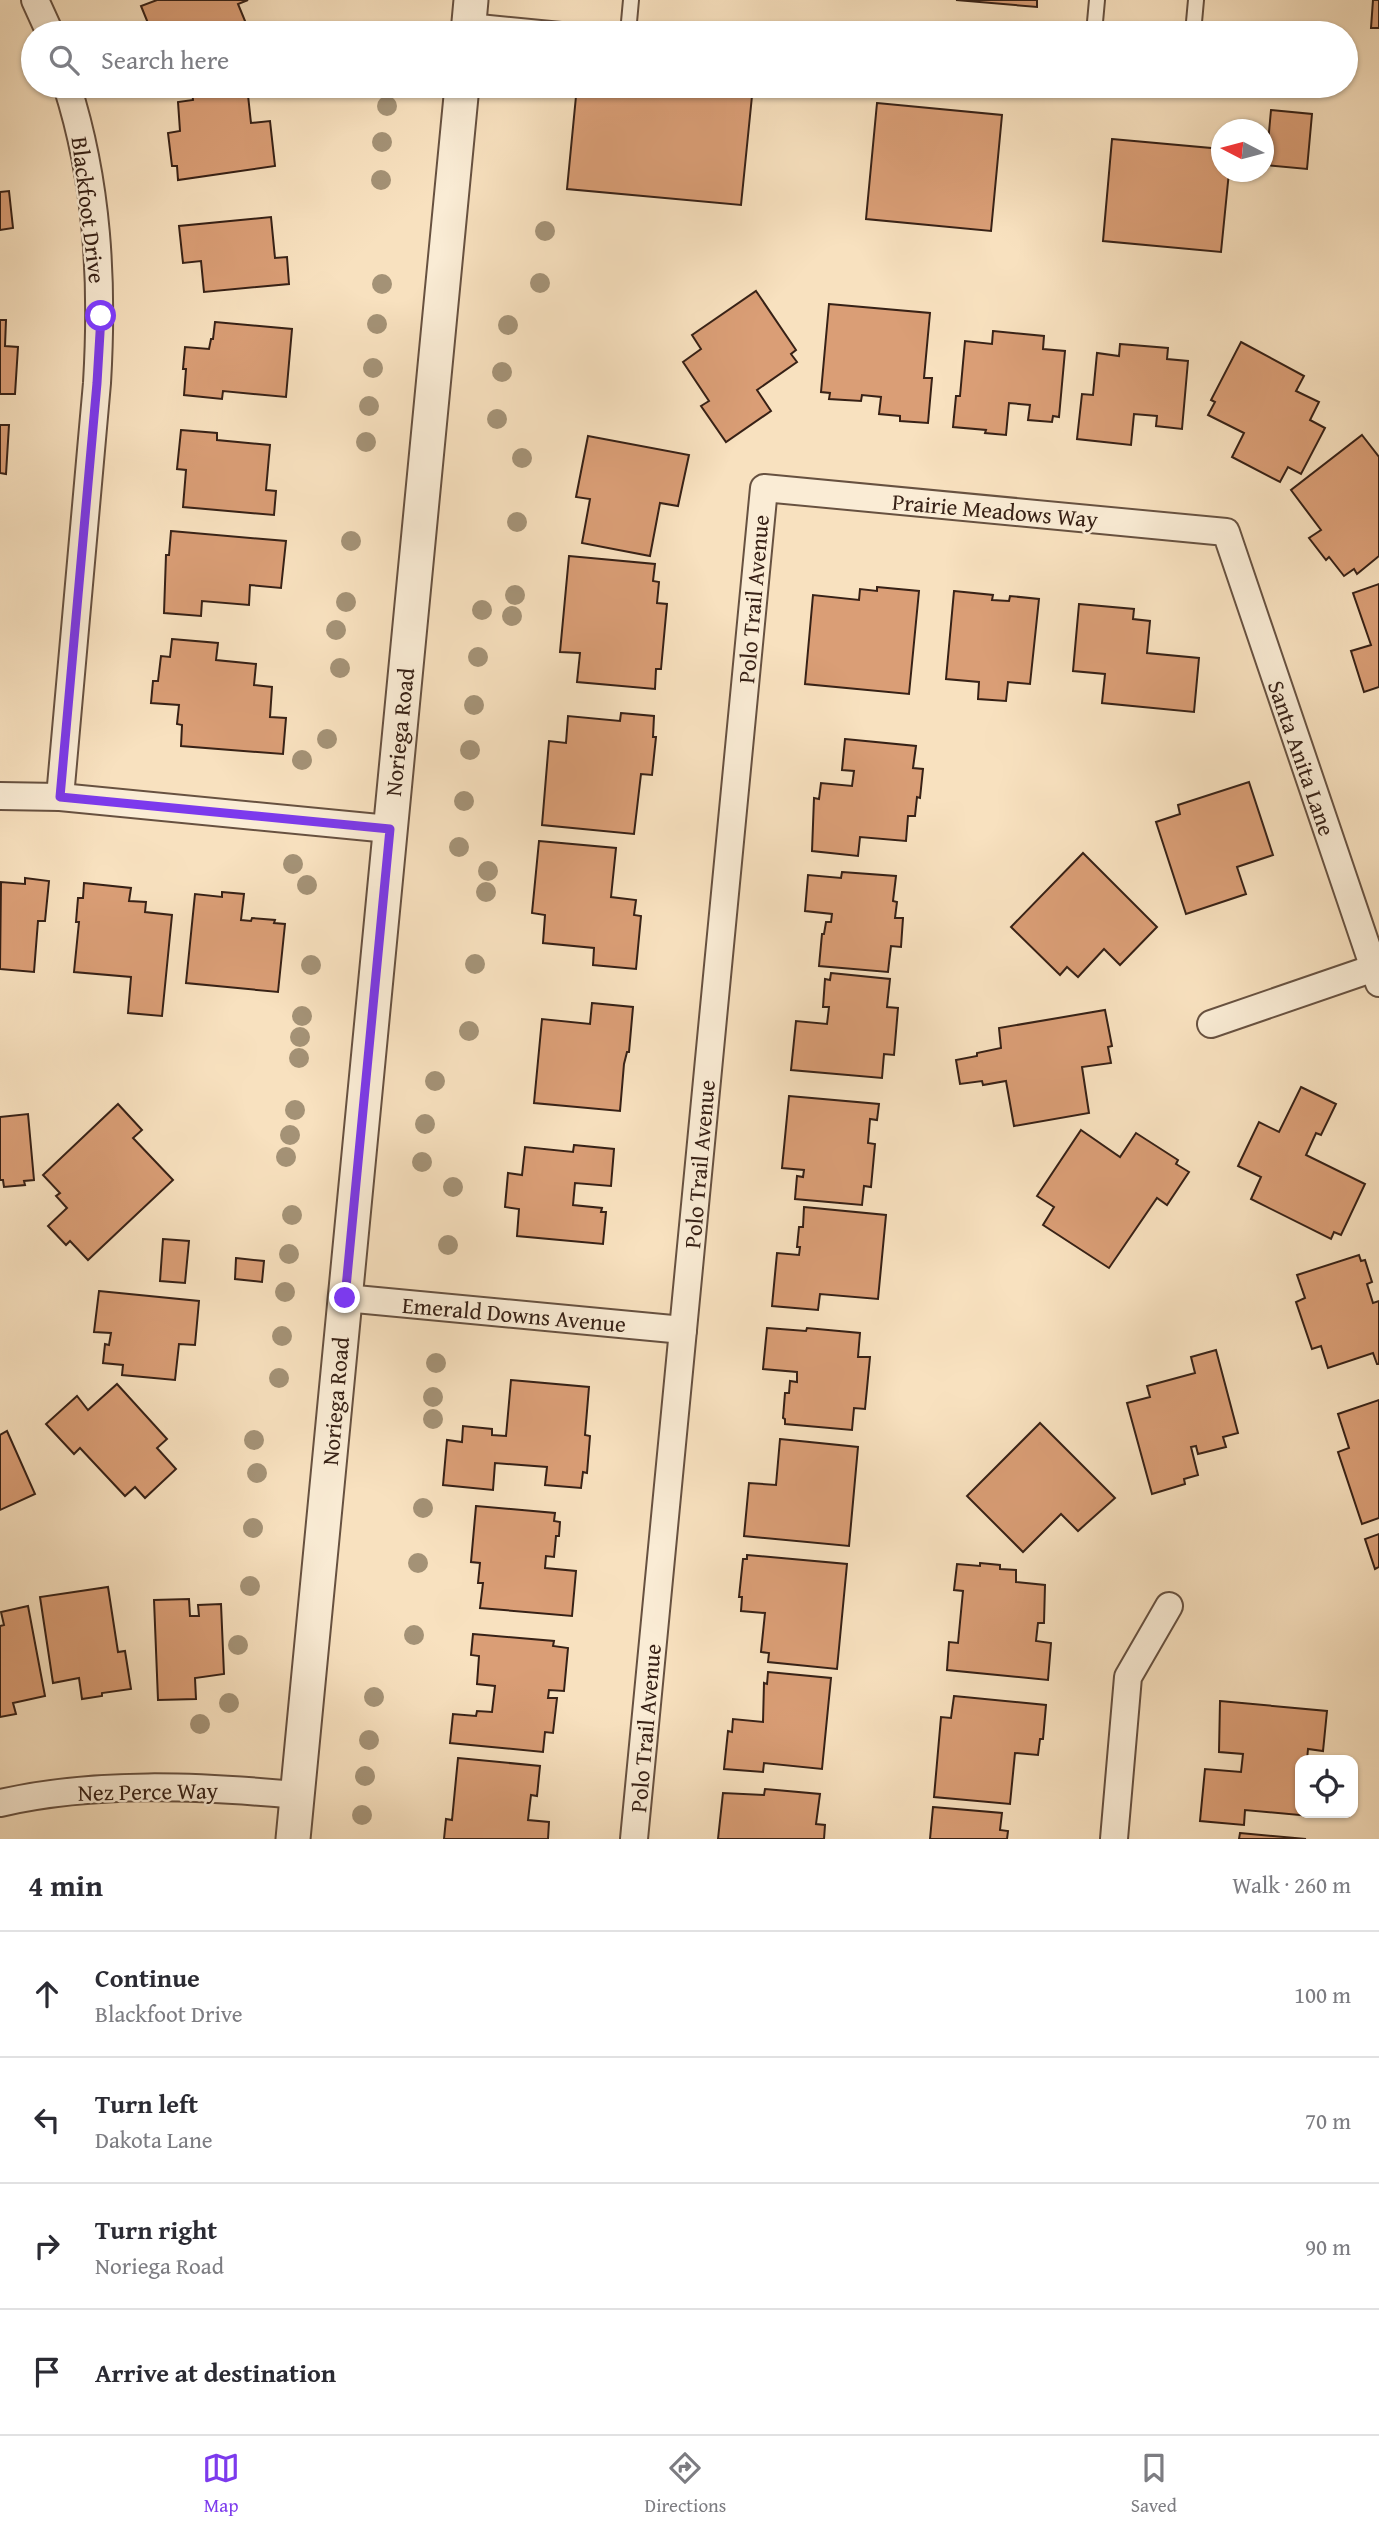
<!DOCTYPE html>
<html lang="en">
<head>
<meta charset="utf-8">
<style>
	body { margin:0; font-family:"Gentium Book Plus",serif; background:#f2f2f3; color:#2b2b33 }
	.controls { position:absolute; right:21px; bottom:21px; display:grid; overflow:hidden; border-radius:14px; box-shadow:0 2px 5px #0004 }
	.controls button { width:63px; height:63px; display:grid; place-items:center; padding:0; border:0; border-bottom:2px solid #e1e1e2; background:#fff; color:#2b2b33; font:35px sans-serif }
	.compass { position:absolute; left:1211px; top:119px; width:63px; height:63px; border-radius:50%; background:#fff; box-shadow:0 2px 5px #0004; rotate:276deg }
	.stop { position:absolute; width:21px; height:21px; margin:-16px; border:5px solid #7c3aed; border-radius:50%; background:#fff }
	.stop.end { background:#7c3aed; border-color:#fff; box-shadow:0 2px 7px #0008 }
	.list { margin:0; padding:0; list-style:none }
	h2 { display:flex; justify-content:space-between; align-items:center; height:91px; margin:0; padding:0 28px; font-size:30px }
	h2 small { font-size:23px; font-weight:400; color:#7c7c81 }
	.list li { display:grid; grid-template-columns:46px 1fr auto; gap:21px; align-items:center; box-sizing:border-box; height:126px; padding:0 28px; border-top:2px solid #e1e1e2 }
	.list b { display:block; font-size:26px; white-space:nowrap }
	.list p { margin:0; font-size:23px; white-space:nowrap; color:#7c7c81 }
	.list em { font-size:23px; font-style:normal; color:#7c7c81 }
	.icon { flex:none; width:38px; height:38px; fill:none; stroke:currentColor; stroke-width:2; stroke-linecap:round; stroke-linejoin:round }
	.map { position:relative; flex:none; width:1379px; height:1839px; overflow:hidden }
	.search { position:absolute; background:#fff; box-shadow:0 2px 5px #0004; left:21px; right:21px; top:21px; height:77px; display:flex; align-items:center; gap:18px; box-sizing:border-box; padding:0 24px; border-radius:38px; color:#7c7c81; font-size:26px }
	.sheet { height:595px; background:#fff }
	nav { display:flex; justify-content:space-around; align-items:center; box-sizing:border-box; height:98px; border-top:2px solid #e1e1e2; background:#fff; font-size:19px; color:#7c7c81 }
	nav a { display:grid; justify-items:center; gap:4px }
	nav .on { color:#7c3aed }
	.map>svg:first-child { display:block }
	.building { fill:#da9e76; stroke:#372116; stroke-width:2 }
	.lines { fill:none; stroke-linecap:round; stroke-linejoin:round }
	.service-casing { stroke:#675140; stroke-width:18 }
	.minor-casing { stroke:#675140; stroke-width:30 }
	.tertiary-casing { stroke:#675140; stroke-width:37 }
	.service { stroke:#faecd5; stroke-width:14 }
	.minor { stroke:#faecd5; stroke-width:26 }
	.tertiary { stroke:#faecd5; stroke-width:33 }
	.tree { fill:#a49276 }
	.route { stroke:#7c3aed; stroke-width:9 }
	.labels { text-anchor:middle; dominant-baseline:central; stroke-width:5; stroke-linejoin:round; paint-order:stroke }
	.street-label { font-size:23px; fill:#372116; stroke:#faecd5 }
</style>
</head>
<body>
<div class="map">
<svg width="1379" height="1839" viewBox="0 0 1379 1839">
	<rect width="100%" height="100%" fill="#f8e1bf"/>
	<filter id="stains"><feTurbulence type="fractalNoise" baseFrequency=".00286" numOctaves="4"/><feColorMatrix values="0 0 0 0 .2 0 0 0 0 .09 0 0 0 0 .02 0 0 0 .5 -.17"/></filter>
	<radialGradient id="worn" r=".72"><stop offset=".6" stop-color="#630" stop-opacity="0"/><stop offset="1" stop-color="#630" stop-opacity=".3"/></radialGradient>
	<g class="building">
		<polygon points="157,0 248,0 238,4 250,33 181,33 179,29 168,33 152,33 141,6"/>
		<polygon points="956,0 1037,0 1037,7"/>
		<polygon points="1373,0 1379,0 1379,28 1371,28"/>
		<polygon points="247,86 251,123 270,121 275,166 178,180 177,166 172,166 168,133 180,131 178,102 193,100 192,92"/>
		<polygon points="577,86 647,86 752,96 741,205 567,189"/>
		<polygon points="877,103 1002,115 991,231 866,219"/>
		<polygon points="1271,110 1312,114 1307,169 1266,165"/>
		<polygon points="1112,139 1222,149 1222,172 1229,172 1221,252 1103,241"/>
		<polygon points="9,191 13,228 0,230 0,192"/>
		<polygon points="271,217 275,258 287,257 289,284 204,292 201,261 183,263 179,226"/>
		<polygon points="756,291 796,350 791,354 797,362 757,390 771,411 726,442 701,406 709,401 683,362 701,349 692,335"/>
		<polygon points="829,304 930,313 924,378 932,378 928,423 900,421 900,416 879,414 881,397 862,395 861,401 829,399 830,393 821,392"/>
		<polygon points="0,320 6,320 5,346 18,347 15,394 0,394"/>
		<polygon points="215,322 292,329 286,397 223,391 222,399 184,395 186,369 183,369 185,347 209,349 211,339 213,339"/>
		<polygon points="993,331 1044,336 1043,349 1065,351 1059,417 1053,416 1052,422 1028,420 1030,405 1009,403 1006,435 985,433 986,430 953,427 956,396 960,396 965,341 992,344"/>
		<polygon points="1241,342 1304,376 1296,391 1319,402 1310,420 1325,428 1301,474 1288,467 1280,482 1232,457 1244,433 1208,415 1215,402 1211,400"/>
		<polygon points="1120,344 1168,348 1167,359 1188,361 1182,429 1156,426 1157,416 1134,414 1131,445 1077,439 1082,394 1093,395 1097,353 1119,356"/>
		<polygon points="0,425 9,425 6,474 0,473"/>
		<polygon points="181,430 217,433 217,440 270,445 266,490 276,491 274,515 183,507 186,470 177,469"/>
		<polygon points="1362,435 1379,457 1379,556 1357,574 1354,569 1344,576 1329,557 1326,560 1309,538 1321,530 1291,490"/>
		<polygon points="588,436 689,455 678,506 660,503 650,556 582,543 590,499 576,497"/>
		<polygon points="171,531 286,541 281,588 250,585 249,605 202,601 201,616 164,613 166,555 169,555"/>
		<polygon points="569,556 655,564 653,581 659,582 657,603 667,604 661,669 656,669 655,689 577,682 580,653 560,652"/>
		<polygon points="1379,584 1379,687 1364,692 1351,651 1371,645 1353,593"/>
		<polygon points="877,587 919,591 909,694 805,684 813,595 859,600 860,589 877,591"/>
		<polygon points="954,591 993,595 992,600 1009,601 1010,596 1039,599 1030,684 1008,682 1006,701 978,699 979,682 946,679"/>
		<polygon points="1079,604 1134,609 1133,619 1150,621 1147,653 1199,658 1194,712 1102,703 1105,674 1073,671"/>
		<polygon points="172,639 218,643 216,660 256,664 254,685 272,687 270,717 286,718 283,754 181,746 182,725 177,724 179,705 151,703 153,681 158,681 161,656 170,657"/>
		<polygon points="621,713 654,716 653,737 656,737 652,775 641,774 634,834 542,825 549,741 566,743 568,716 620,721"/>
		<polygon points="845,739 916,746 913,768 923,769 920,798 917,797 915,816 908,816 906,841 860,837 858,856 812,851 814,798 819,799 821,783 852,786 854,771 842,770"/>
		<polygon points="1249,782 1273,855 1237,867 1246,894 1186,914 1156,822 1180,814 1178,805"/>
		<polygon points="539,841 616,848 611,897 636,900 634,915 641,916 636,969 593,965 594,948 543,943 545,915 532,913"/>
		<polygon points="1083,853 1157,927 1120,965 1104,949 1078,977 1067,967 1060,975 1011,927"/>
		<polygon points="842,872 896,876 893,901 897,902 895,918 903,918 901,947 891,946 888,972 819,966 822,934 824,934 826,922 831,922 832,914 805,911 808,875 841,878"/>
		<polygon points="25,878 49,881 45,921 38,921 34,972 0,969 1,882 25,884"/>
		<polygon points="84,883 131,888 129,901 146,902 145,912 172,915 162,1016 128,1013 131,977 74,972 79,922 76,922 78,898 83,898"/>
		<polygon points="222,892 244,894 241,920 251,921 252,918 275,920 274,923 285,924 278,992 186,983 195,894 222,897"/>
		<polygon points="831,973 890,979 887,1007 898,1008 894,1055 884,1054 882,1078 791,1070 796,1021 827,1024 829,1007 823,1007 825,979 830,980"/>
		<polygon points="592,1003 633,1007 629,1052 627,1052 624,1064 620,1111 534,1103 542,1019 590,1024"/>
		<polygon points="1105,1010 1112,1046 1108,1047 1111,1063 1082,1067 1089,1113 1014,1126 1006,1081 983,1085 982,1081 960,1084 956,1060 977,1056 977,1053 1001,1048 999,1028"/>
		<polygon points="1301,1087 1336,1104 1321,1135 1316,1133 1306,1155 1365,1184 1341,1235 1334,1232 1331,1239 1251,1199 1261,1177 1238,1166 1259,1122 1279,1132"/>
		<polygon points="789,1096 879,1104 877,1120 870,1119 868,1143 875,1144 871,1187 864,1186 862,1205 795,1199 797,1176 803,1177 804,1170 782,1168"/>
		<polygon points="118,1104 142,1130 133,1138 173,1180 88,1260 70,1241 66,1245 48,1226 67,1208 56,1196 60,1193 43,1175"/>
		<polygon points="28,1114 34,1180 24,1181 25,1185 4,1187 3,1180 0,1180 0,1117"/>
		<polygon points="1081,1130 1120,1157 1136,1133 1178,1160 1176,1164 1189,1172 1167,1205 1157,1198 1109,1268 1043,1225 1054,1207 1037,1196"/>
		<polygon points="574,1145 614,1149 611,1186 575,1183 573,1205 602,1208 601,1212 606,1212 603,1244 517,1236 519,1209 505,1207 508,1173 522,1175 525,1147 573,1152"/>
		<polygon points="804,1207 886,1215 878,1299 820,1294 818,1310 772,1306 777,1253 799,1255 800,1247 797,1247 799,1227 803,1227"/>
		<polygon points="163,1239 189,1241 185,1283 160,1281"/>
		<polygon points="1359,1255 1361,1261 1365,1260 1372,1282 1367,1284 1373,1303 1379,1301 1379,1364 1377,1364 1373,1353 1328,1368 1321,1346 1312,1349 1296,1302 1305,1298 1297,1275"/>
		<polygon points="236,1258 264,1261 262,1282 235,1279"/>
		<polygon points="99,1291 199,1301 195,1345 179,1344 175,1380 122,1375 123,1365 103,1363 105,1344 109,1345 111,1333 94,1332"/>
		<polygon points="767,1328 806,1331 807,1328 860,1333 858,1357 870,1357 865,1409 854,1408 852,1430 785,1424 785,1419 783,1418 785,1393 789,1393 790,1381 797,1382 797,1372 763,1369"/>
		<polygon points="1216,1350 1238,1433 1223,1437 1226,1447 1198,1454 1196,1446 1191,1447 1198,1475 1184,1479 1185,1484 1152,1494 1127,1403 1150,1397 1147,1386 1195,1373 1191,1357"/>
		<polygon points="511,1380 589,1387 585,1435 590,1436 587,1473 583,1472 581,1488 545,1485 547,1467 495,1463 493,1490 443,1485 447,1440 462,1442 463,1426 492,1429 492,1435 506,1436"/>
		<polygon points="117,1384 167,1439 157,1448 176,1469 145,1498 135,1487 125,1496 80,1448 74,1454 46,1424 77,1396 88,1410"/>
		<polygon points="1379,1400 1379,1518 1362,1524 1338,1452 1349,1448 1338,1414"/>
		<polygon points="1040,1423 1115,1498 1078,1531 1061,1514 1023,1552 967,1496"/>
		<polygon points="7,1431 35,1494 0,1510 0,1435"/>
		<polygon points="780,1439 858,1447 849,1546 744,1536 749,1483 776,1485"/>
		<polygon points="476,1506 555,1513 554,1521 560,1522 559,1536 556,1536 554,1557 546,1556 545,1568 576,1571 572,1616 480,1608 483,1583 478,1583 480,1563 471,1562"/>
		<polygon points="1379,1534 1379,1567 1375,1569 1365,1539"/>
		<polygon points="747,1555 847,1564 837,1669 768,1662 769,1653 761,1652 765,1613 741,1611 742,1597 739,1597 743,1559 747,1559"/>
		<polygon points="980,1563 1000,1565 1000,1569 1016,1570 1016,1582 1045,1585 1044,1623 1038,1623 1036,1641 1051,1643 1048,1680 947,1670 949,1642 958,1643 963,1591 954,1590 957,1564 980,1566"/>
		<polygon points="108,1587 118,1652 125,1651 131,1689 102,1693 102,1696 82,1699 79,1678 53,1683 40,1597"/>
		<polygon points="189,1599 190,1616 199,1616 198,1605 221,1604 224,1674 195,1678 196,1699 158,1700 154,1600"/>
		<polygon points="28,1606 45,1696 13,1703 16,1714 0,1717 0,1626 4,1625 1,1612"/>
		<polygon points="473,1634 554,1641 553,1646 568,1648 564,1691 549,1690 548,1698 557,1698 553,1733 545,1732 543,1752 450,1743 453,1714 476,1716 477,1711 492,1712 495,1686 477,1684 479,1656 471,1655"/>
		<polygon points="768,1672 831,1678 822,1769 764,1763 763,1772 724,1769 728,1731 732,1732 733,1719 763,1722 764,1683 767,1684"/>
		<polygon points="954,1696 1046,1705 1043,1739 1040,1739 1038,1755 1015,1753 1010,1804 934,1797 941,1717 951,1718"/>
		<polygon points="1220,1701 1327,1711 1323,1751 1308,1749 1307,1760 1300,1760 1300,1813 1322,1813 1321,1817 1245,1810 1244,1825 1200,1821 1205,1769 1241,1772 1243,1754 1219,1752"/>
		<polygon points="458,1758 540,1766 537,1796 531,1795 528,1820 549,1822 548,1839 444,1839 446,1819 452,1820"/>
		<polygon points="765,1789 820,1794 816,1824 825,1825 824,1839 718,1839 723,1793 764,1795"/>
		<polygon points="933,1807 1002,1813 1000,1830 1008,1831 1007,1839 930,1839"/>
		<polygon points="1240,1833 1306,1839 1239,1839"/>
	</g>
	<g class="lines">
		<defs>
			<g id="service">
				<polyline points="469,21 592,33"/>
				<polyline points="628,33 631,0"/>
				<polyline points="1094,33 1097,0"/>
				<polyline points="1193,33 1196,0"/>
				<polyline points="1122,86 1158,89 1172,86"/>
			</g>
			<g id="minor">
				<polyline points="35,0 50,33"/>
				<polyline points="0,796 60,797 389,829"/>
				<path d="M60 797 97 383C103 282 98 183 67 86"/>
				<polyline points="1211,1024 1374,968"/>
				<polyline points="345,1298 683,1330"/>
				<path d="M0 1803C98 1781 198 1786 297 1795"/>
				<polyline points="634,1839 764,488 1226,532 1379,983"/>
				<polyline points="1114,1839 1128,1677 1169,1606"/>
			</g>
			<g id="tertiary">
				<polyline points="468,33 471,0"/>
				<polyline points="293,1839 462,86"/>
			</g>
		</defs>
		<use href="#service" class="service-casing"/>
		<use href="#minor" class="minor-casing"/>
		<use href="#tertiary" class="tertiary-casing"/>
		<use href="#service" class="service"/>
		<use href="#minor" class="minor"/>
		<use href="#tertiary" class="tertiary"/>
	</g>
	<g class="tree">
		<circle cx="387" cy="106" r="10"/>
		<circle cx="382" cy="142" r="10"/>
		<circle cx="381" cy="180" r="10"/>
		<circle cx="545" cy="231" r="10"/>
		<circle cx="540" cy="283" r="10"/>
		<circle cx="382" cy="284" r="10"/>
		<circle cx="377" cy="324" r="10"/>
		<circle cx="508" cy="325" r="10"/>
		<circle cx="373" cy="368" r="10"/>
		<circle cx="502" cy="372" r="10"/>
		<circle cx="369" cy="406" r="10"/>
		<circle cx="497" cy="419" r="10"/>
		<circle cx="366" cy="442" r="10"/>
		<circle cx="522" cy="458" r="10"/>
		<circle cx="517" cy="522" r="10"/>
		<circle cx="351" cy="541" r="10"/>
		<circle cx="515" cy="595" r="10"/>
		<circle cx="346" cy="602" r="10"/>
		<circle cx="482" cy="610" r="10"/>
		<circle cx="512" cy="616" r="10"/>
		<circle cx="336" cy="630" r="10"/>
		<circle cx="478" cy="657" r="10"/>
		<circle cx="340" cy="668" r="10"/>
		<circle cx="474" cy="705" r="10"/>
		<circle cx="327" cy="739" r="10"/>
		<circle cx="470" cy="750" r="10"/>
		<circle cx="302" cy="760" r="10"/>
		<circle cx="464" cy="801" r="10"/>
		<circle cx="459" cy="847" r="10"/>
		<circle cx="293" cy="864" r="10"/>
		<circle cx="488" cy="871" r="10"/>
		<circle cx="307" cy="885" r="10"/>
		<circle cx="486" cy="892" r="10"/>
		<circle cx="475" cy="964" r="10"/>
		<circle cx="311" cy="965" r="10"/>
		<circle cx="302" cy="1016" r="10"/>
		<circle cx="469" cy="1031" r="10"/>
		<circle cx="300" cy="1037" r="10"/>
		<circle cx="299" cy="1058" r="10"/>
		<circle cx="435" cy="1081" r="10"/>
		<circle cx="295" cy="1110" r="10"/>
		<circle cx="425" cy="1124" r="10"/>
		<circle cx="290" cy="1135" r="10"/>
		<circle cx="286" cy="1157" r="10"/>
		<circle cx="422" cy="1162" r="10"/>
		<circle cx="453" cy="1187" r="10"/>
		<circle cx="292" cy="1215" r="10"/>
		<circle cx="448" cy="1245" r="10"/>
		<circle cx="289" cy="1254" r="10"/>
		<circle cx="285" cy="1292" r="10"/>
		<circle cx="282" cy="1336" r="10"/>
		<circle cx="436" cy="1363" r="10"/>
		<circle cx="279" cy="1378" r="10"/>
		<circle cx="433" cy="1397" r="10"/>
		<circle cx="433" cy="1419" r="10"/>
		<circle cx="254" cy="1440" r="10"/>
		<circle cx="257" cy="1473" r="10"/>
		<circle cx="423" cy="1508" r="10"/>
		<circle cx="253" cy="1528" r="10"/>
		<circle cx="418" cy="1563" r="10"/>
		<circle cx="250" cy="1586" r="10"/>
		<circle cx="414" cy="1635" r="10"/>
		<circle cx="238" cy="1645" r="10"/>
		<circle cx="374" cy="1697" r="10"/>
		<circle cx="229" cy="1703" r="10"/>
		<circle cx="200" cy="1724" r="10"/>
		<circle cx="369" cy="1740" r="10"/>
		<circle cx="365" cy="1776" r="10"/>
		<circle cx="362" cy="1815" r="10"/>
	</g>
	<g class="lines">
		<polyline class="route" points="101,316 97,383 60,797 390,829 345,1298"/>
	</g>
	<g class="labels">
		<g class="street-label">
			<text transform="translate(89 210) rotate(83)">Blackfoot Drive</text>
			<text transform="translate(995 510) rotate(5)">Prairie Meadows Way</text>
			<text transform="translate(753 599) rotate(-85)">Polo Trail Avenue</text>
			<text transform="translate(399 732) rotate(-84)">Noriega Road</text>
			<text transform="translate(1302 758) rotate(71)">Santa Anita Lane</text>
			<text transform="translate(699 1164) rotate(-85)">Polo Trail Avenue</text>
			<text transform="translate(514 1314) rotate(5)">Emerald Downs Avenue</text>
			<text transform="translate(335 1401) rotate(-85)">Noriega Road</text>
			<text transform="translate(645 1728) rotate(-85)">Polo Trail Avenue</text>
			<text transform="translate(148 1791) rotate(-1)">Nez Perce Way</text>
		</g>
	</g>
	<rect width="100%" height="100%" filter="url(#stains)"/>
	<rect width="100%" height="100%" fill="url(#worn)"/>
</svg>
<div class="controls">
<button><svg class="icon" aria-label="locate" viewBox="0 0 24 24"><circle cx="12" cy="12" r="6"/><path d="M12 2v4M12 18v4M2 12h4M18 12h4"/></svg></button>
</div>
<svg class="compass" viewBox="-18 -18 36 36"><path d="M0-13l5 13h-10z" fill="#e53935"/><path d="M0 13l5-13h-10z" fill="#7c7c81"/></svg>
<div class="stop" style="left:101px;top:316px"></div>
<div class="stop end" style="left:345px;top:1298px"></div>
<div class="search"><svg class="icon" aria-label="search" viewBox="0 0 24 24"><circle cx="10" cy="10" r="6"/><path d="M15 15l6 6"/></svg>Search here</div>
</div>
<section class="sheet">
<h2>4 min<small>Walk · 260 m</small></h2>
<ul class="list">
<li><svg class="icon" aria-label="ahead" viewBox="0 0 24 24"><path d="M12 20V5M6 11l6-6 6 6"/></svg><div><b>Continue</b><p>Blackfoot Drive</p></div><em>100 m</em></li>
<li><svg class="icon" aria-label="left" viewBox="0 0 24 24"><path d="M17 20v-9H6M10 6l-5 5 5 5"/></svg><div><b>Turn left</b><p>Dakota Lane</p></div><em>70 m</em></li>
<li><svg class="icon" aria-label="right" viewBox="0 0 24 24"><path d="M7 20v-9h11M14 6l5 5-5 5"/></svg><div><b>Turn right</b><p>Noriega Road</p></div><em>90 m</em></li>
<li><svg class="icon" aria-label="arrive" viewBox="0 0 24 24"><path d="M6 21V4h12l-3 4 3 4H6"/></svg><div><b>Arrive at destination</b></div></li>
</ul>
</section>
<nav>
<a class="on"><svg class="icon" aria-label="map" viewBox="0 0 24 24"><path d="M3 6l6-2 6 2 6-2v14l-6 2-6-2-6 2zM9 4v14M15 6v14"/></svg>Map</a>
<a><svg class="icon" aria-label="directions" viewBox="0 0 24 24"><path d="M12 3l9 9-9 9-9-9zM9 14v-3h6M13 9l2 2-2 2"/></svg>Directions</a>
<a><svg class="icon" aria-label="saved" viewBox="0 0 24 24"><path d="M7 4h10v16l-5-4-5 4z"/></svg>Saved</a>
</nav>
</body>
</html>
